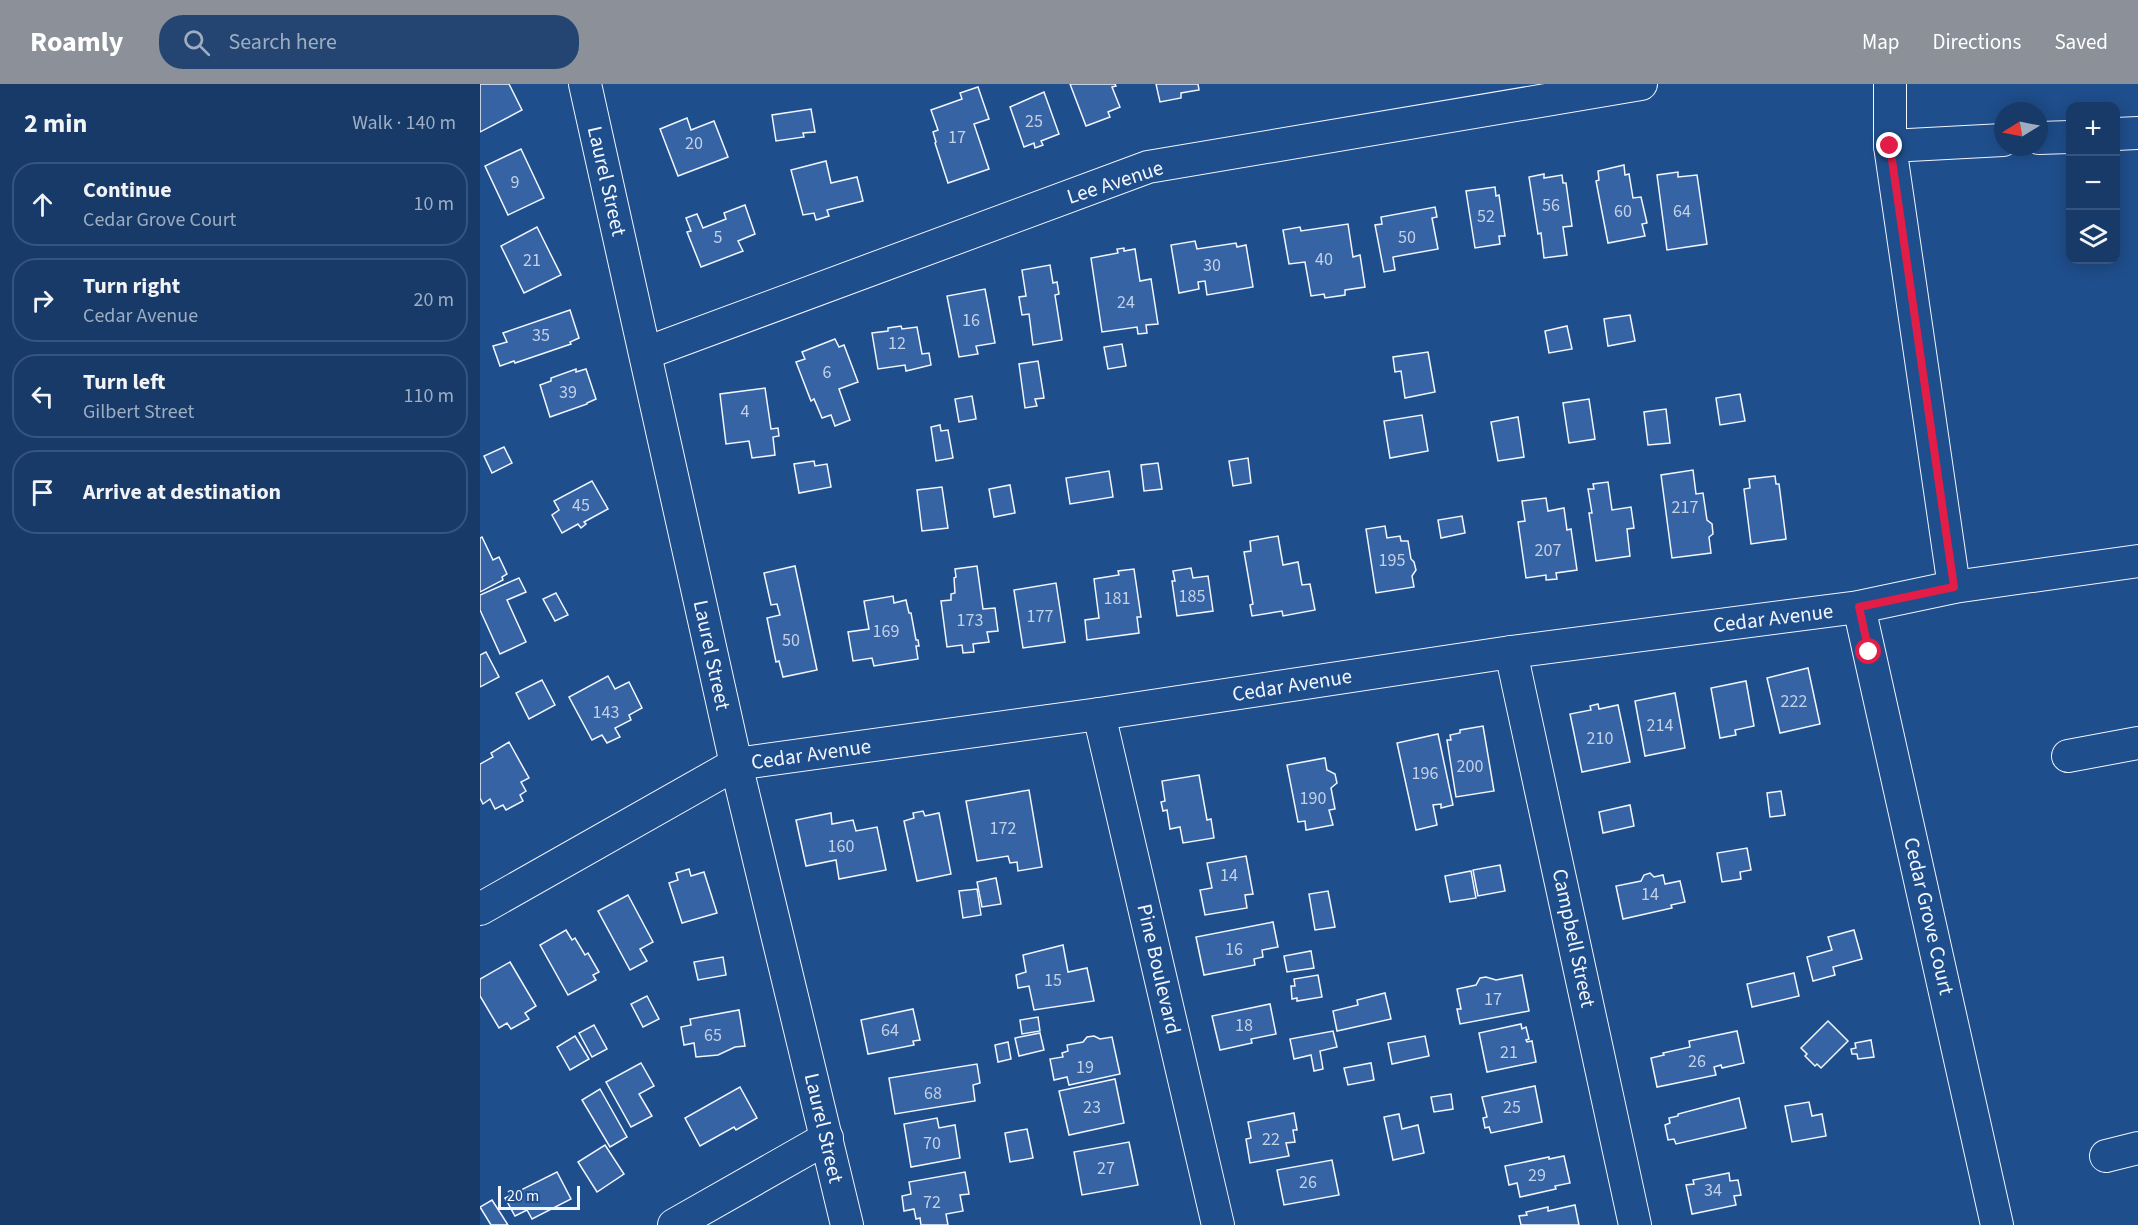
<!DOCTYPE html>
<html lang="en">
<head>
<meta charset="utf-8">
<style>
	body { margin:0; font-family:"Source Sans 3",sans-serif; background:#244571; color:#f1f3f6 }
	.controls { position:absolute; right:18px; top:18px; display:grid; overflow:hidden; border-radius:12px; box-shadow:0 3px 15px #0003 }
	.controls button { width:54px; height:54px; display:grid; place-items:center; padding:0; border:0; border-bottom:2px solid #36547d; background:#173a69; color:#f1f3f6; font:30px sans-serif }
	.compass { position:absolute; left:1514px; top:18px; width:54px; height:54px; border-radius:50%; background:#173a69; box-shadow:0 3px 15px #0003; rotate:260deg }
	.scale { position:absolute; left:18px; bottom:15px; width:82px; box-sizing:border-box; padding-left:6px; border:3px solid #f2f6ff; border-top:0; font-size:16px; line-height:21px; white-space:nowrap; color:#f2f6ff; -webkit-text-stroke:4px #1f4e8c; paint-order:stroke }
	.stop { position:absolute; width:18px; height:18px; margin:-14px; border:4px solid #e11d48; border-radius:50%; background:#fff }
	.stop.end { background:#e11d48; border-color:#fff; box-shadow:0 2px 6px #0008 }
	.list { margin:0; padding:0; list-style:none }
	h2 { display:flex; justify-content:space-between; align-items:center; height:78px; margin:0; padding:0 24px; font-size:26px }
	h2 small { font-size:20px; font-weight:400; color:#9eadc0 }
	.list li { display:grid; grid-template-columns:39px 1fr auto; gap:18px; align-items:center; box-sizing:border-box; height:84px; margin:0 12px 12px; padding:0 12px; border:2px solid #36547d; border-radius:24px }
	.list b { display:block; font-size:22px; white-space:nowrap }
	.list p { margin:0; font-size:20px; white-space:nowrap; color:#9eadc0 }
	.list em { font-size:20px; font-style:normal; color:#9eadc0 }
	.icon { flex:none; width:33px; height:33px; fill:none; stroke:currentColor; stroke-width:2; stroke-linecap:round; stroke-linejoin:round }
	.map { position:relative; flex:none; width:1658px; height:1141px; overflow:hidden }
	header { display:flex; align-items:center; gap:36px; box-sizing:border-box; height:84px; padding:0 30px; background:#8c9099; color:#fff }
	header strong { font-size:28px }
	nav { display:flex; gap:33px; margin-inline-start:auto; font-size:21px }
	.search { width:420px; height:54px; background:#244571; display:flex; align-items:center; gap:15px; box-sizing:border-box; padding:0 21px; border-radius:24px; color:#9eadc0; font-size:22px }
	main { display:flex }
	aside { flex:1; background:#173a69 }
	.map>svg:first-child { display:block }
	.building { fill:#3563a3; stroke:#f2f6ff; stroke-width:1.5 }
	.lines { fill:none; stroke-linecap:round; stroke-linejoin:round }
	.minor-casing { stroke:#f2f6ff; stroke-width:34 }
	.minor { stroke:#1f4e8c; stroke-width:32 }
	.route { stroke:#e11d48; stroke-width:8 }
	.labels { text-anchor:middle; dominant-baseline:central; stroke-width:4.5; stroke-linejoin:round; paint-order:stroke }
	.number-label { font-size:18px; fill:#c3d1e8 }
	.street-label { font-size:21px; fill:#f2f6ff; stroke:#1f4e8c }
</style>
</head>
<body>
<header>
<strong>Roamly</strong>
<div class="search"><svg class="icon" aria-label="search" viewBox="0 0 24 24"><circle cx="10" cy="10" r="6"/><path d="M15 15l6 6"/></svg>Search here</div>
<nav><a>Map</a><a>Directions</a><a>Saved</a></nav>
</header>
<main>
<aside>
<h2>2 min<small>Walk · 140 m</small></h2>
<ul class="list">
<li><svg class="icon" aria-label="ahead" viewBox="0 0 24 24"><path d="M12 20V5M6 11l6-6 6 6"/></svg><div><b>Continue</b><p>Cedar Grove Court</p></div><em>10 m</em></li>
<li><svg class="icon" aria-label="right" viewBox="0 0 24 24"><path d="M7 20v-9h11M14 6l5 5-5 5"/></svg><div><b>Turn right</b><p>Cedar Avenue</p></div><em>20 m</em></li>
<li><svg class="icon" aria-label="left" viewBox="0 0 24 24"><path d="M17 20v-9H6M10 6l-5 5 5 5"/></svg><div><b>Turn left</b><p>Gilbert Street</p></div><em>110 m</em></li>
<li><svg class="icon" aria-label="arrive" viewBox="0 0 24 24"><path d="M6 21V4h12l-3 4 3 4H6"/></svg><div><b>Arrive at destination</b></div></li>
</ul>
</aside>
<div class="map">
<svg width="1658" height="1141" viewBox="0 0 1658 1141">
	<rect width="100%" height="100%" fill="#1f4e8c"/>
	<g class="building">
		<polygon points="0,0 29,0 42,26 0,48"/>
		<polygon points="590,0 635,0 636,2 632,3 640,23 628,28 630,33 606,42"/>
		<polygon points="676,0 718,0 719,6 701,9 701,14 680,18"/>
		<polygon points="498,3 509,35 494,40 509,85 468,99 455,59 456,58 453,48 458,46 451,26 482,15 480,9"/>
		<polygon points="564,8 579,50 561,57 563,61 555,64 554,59 544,63 530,23"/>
		<polygon points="331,25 335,48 323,49 324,53 296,57 292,31"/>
		<polygon points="207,34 211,46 234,37 248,73 198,92 180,45"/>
		<polygon points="41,65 64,114 28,131 5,82"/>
		<polygon points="346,77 351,99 377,93 383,117 347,126 349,132 336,136 334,129 323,131 311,86"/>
		<polygon points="1144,81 1145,91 1149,90 1153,114 1161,113 1167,139 1162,140 1165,152 1128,159 1116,97 1119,96 1118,87"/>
		<polygon points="1198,88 1198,93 1217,91 1227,160 1187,166 1177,91"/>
		<polygon points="1064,90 1064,94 1082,91 1083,99 1086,99 1092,142 1083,143 1087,171 1064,174 1061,149 1058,150 1049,93"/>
		<polygon points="1015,103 1016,112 1019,111 1025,152 1019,152 1020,160 995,164 986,107"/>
		<polygon points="265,121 275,150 258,157 263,167 221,183 207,148 211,147 206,134 217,130 223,144 246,135 244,129"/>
		<polygon points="955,123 957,133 952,134 958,165 913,173 915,186 904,188 895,141 902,140 901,133"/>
		<polygon points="868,140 873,173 880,171 885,203 865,206 865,211 845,214 844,210 831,212 825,178 809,180 803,146 820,143 821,147"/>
		<polygon points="57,143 81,191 44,209 21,162"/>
		<polygon points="715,157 717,165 756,159 757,163 766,161 773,203 727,211 725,197 718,198 719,205 699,209 691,161"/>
		<polygon points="644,164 644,167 655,165 660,197 671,195 678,240 666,241 667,249 658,250 657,243 622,248 611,174 638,169 637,165"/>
		<polygon points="570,181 573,199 577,198 579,210 575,211 582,256 553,261 549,230 542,231 539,213 546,212 542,186"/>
		<polygon points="505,205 515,259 496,262 498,270 479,273 467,212"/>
		<polygon points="90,226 99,254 90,258 91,260 35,279 34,277 20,282 13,262 27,258 23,249"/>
		<polygon points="1150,231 1155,257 1128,262 1124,235"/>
		<polygon points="421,242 422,245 437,243 442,270 449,269 451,281 426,287 425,281 398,285 392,249 408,247 408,244"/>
		<polygon points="1087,242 1092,265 1069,269 1065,247"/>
		<polygon points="355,255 359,263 364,261 378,298 359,305 370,336 355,342 351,331 342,334 334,315 331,317 316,278 325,275 322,268"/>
		<polygon points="642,260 646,282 628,285 624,263"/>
		<polygon points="948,268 955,308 925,314 921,287 915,288 913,273"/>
		<polygon points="558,277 564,314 555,315 557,322 545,324 539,280"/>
		<polygon points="96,285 96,288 106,285 116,315 107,319 107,320 70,333 60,301 71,297 71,294"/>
		<polygon points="285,304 291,345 298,344 299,352 293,353 295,371 272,374 269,357 246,360 240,310"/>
		<polygon points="1260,310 1265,337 1240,341 1236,314"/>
		<polygon points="492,312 496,335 479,338 475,315"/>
		<polygon points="1109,315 1115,355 1089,359 1083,319"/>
		<polygon points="1186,325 1190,359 1168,361 1164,328"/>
		<polygon points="942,331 948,367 910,374 904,337"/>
		<polygon points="1038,333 1044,373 1018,377 1011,338"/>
		<polygon points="460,341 461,347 468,346 473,374 456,377 451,343"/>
		<polygon points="24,363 32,379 12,389 4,372"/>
		<polygon points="768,374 771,399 753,402 749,377"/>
		<polygon points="334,377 335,382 347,380 351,403 319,409 314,380"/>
		<polygon points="678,379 682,405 664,407 661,381"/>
		<polygon points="1213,386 1216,410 1223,409 1227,436 1232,440 1233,450 1229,453 1231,469 1192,474 1181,391"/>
		<polygon points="629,387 633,413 590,420 586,394"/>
		<polygon points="1295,392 1296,400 1299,400 1306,455 1271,460 1264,405 1270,404 1269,395"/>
		<polygon points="112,397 128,425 104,438 106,440 101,444 98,440 82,449 72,431 79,426 74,417"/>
		<polygon points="1128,398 1132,426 1151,423 1154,444 1147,445 1150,472 1116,477 1109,429 1112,429 1108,405 1114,405 1113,400"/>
		<polygon points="530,401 535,429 514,433 509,405"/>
		<polygon points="462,403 468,444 442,447 437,406"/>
		<polygon points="1066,414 1068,427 1084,424 1087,446 1091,445 1097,486 1076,489 1077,495 1066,496 1066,491 1046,494 1038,438 1045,437 1042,417"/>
		<polygon points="982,432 985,449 961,454 958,436"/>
		<polygon points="905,442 907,454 920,452 921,457 928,457 931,475 934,478 936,486 932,492 934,503 896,509 886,445"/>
		<polygon points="798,452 803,481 818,478 822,501 830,500 835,526 803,532 802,527 772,532 770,521 773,520 764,468 771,467 770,457"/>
		<polygon points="2,453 13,476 19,473 27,490 22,493 23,496 0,508 0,454"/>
		<polygon points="315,482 337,586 303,593 299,577 296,578 287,534 300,531 297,520 291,521 284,489"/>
		<polygon points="497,482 503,525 515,524 518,547 507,548 509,558 493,560 494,568 483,569 482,561 467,563 461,517 471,516 471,510 475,509 474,494 476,493 475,485"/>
		<polygon points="711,484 713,494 728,492 733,527 697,532 692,497 695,497 693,487"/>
		<polygon points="654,485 661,533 657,533 659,549 607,556 605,536 619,534 614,495 639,491 638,487"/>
		<polygon points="39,494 46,508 27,516 46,558 20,570 0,526 0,511"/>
		<polygon points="576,499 585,558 543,564 534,506"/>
		<polygon points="76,509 88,531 75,537 63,515"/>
		<polygon points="413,512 414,519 426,516 429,529 431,529 436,556 438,556 439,562 436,562 438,575 394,582 392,574 373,577 368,548 389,545 384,517"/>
		<polygon points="6,568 19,593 0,603 0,571"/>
		<polygon points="1328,584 1340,640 1300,649 1287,594"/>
		<polygon points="128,592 135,605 149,598 162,624 149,631 151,636 135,644 140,653 127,659 122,651 112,656 89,613"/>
		<polygon points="62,596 75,621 49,635 36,609"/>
		<polygon points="1266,597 1274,642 1255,646 1256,651 1240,654 1231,604"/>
		<polygon points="1195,609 1205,664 1165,672 1155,617"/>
		<polygon points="1118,620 1119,625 1138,621 1150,678 1102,688 1090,630 1111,626 1110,622"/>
		<polygon points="1003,642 1014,707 976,713 967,656 971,656 970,651 980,649 980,646"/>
		<polygon points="958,650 973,721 961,724 961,720 953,721 957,741 936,746 917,659"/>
		<polygon points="29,658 49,694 41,698 46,707 40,711 43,717 26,726 23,721 15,725 10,715 3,720 0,714 0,680 13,673 11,669"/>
		<polygon points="845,674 847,686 855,690 857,699 851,704 855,725 849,726 853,741 826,746 825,737 818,738 807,681"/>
		<polygon points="719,691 727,736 731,735 734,754 703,759 700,743 690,745 687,726 683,727 681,718 685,717 682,697"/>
		<polygon points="549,706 562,783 538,787 537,778 530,779 528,772 497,777 486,717"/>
		<polygon points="1301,707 1305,731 1290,733 1287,709"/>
		<polygon points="1150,721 1154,742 1123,749 1119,728"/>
		<polygon points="443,727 445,732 459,729 471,790 437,797 424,737 434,734 433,729"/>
		<polygon points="351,729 352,740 373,736 376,747 397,743 406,786 359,795 356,776 326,782 316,736"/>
		<polygon points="1267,764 1271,786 1260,788 1261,795 1242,798 1237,769"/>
		<polygon points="766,772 773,810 765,811 767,824 725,831 720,806 732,804 727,779"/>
		<polygon points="1020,781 1025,807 998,812 993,786"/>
		<polygon points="209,785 211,792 224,788 237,829 202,839 189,799 198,796 196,789"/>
		<polygon points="991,787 996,814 970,818 965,792"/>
		<polygon points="1170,789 1174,793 1183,791 1185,800 1200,797 1205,818 1191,821 1192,824 1143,835 1136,802 1161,797 1164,791"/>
		<polygon points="516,794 521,820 502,823 497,798"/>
		<polygon points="497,805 501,831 483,834 479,807"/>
		<polygon points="848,807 855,843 835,846 829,810"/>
		<polygon points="148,811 173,858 160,865 167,877 150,886 118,827"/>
		<polygon points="793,838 798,863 782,866 783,873 774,875 775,881 724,891 716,853"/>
		<polygon points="86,846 92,856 95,854 105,871 108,869 119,888 113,891 116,896 88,911 60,861"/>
		<polygon points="1374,846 1382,875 1353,883 1355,891 1333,897 1327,873 1352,866 1348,853"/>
		<polygon points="583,861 588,888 607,884 614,917 554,926 549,902 538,904 536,891 546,888 543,871"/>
		<polygon points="831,867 834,884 807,888 804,872"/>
		<polygon points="243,873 246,891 218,896 214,878"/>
		<polygon points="30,878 56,922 45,929 49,935 31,945 27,939 19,944 0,912 0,895"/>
		<polygon points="1314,889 1319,912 1272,923 1267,900"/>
		<polygon points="838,891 842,913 817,917 817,914 812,915 811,902 815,902 814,895"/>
		<polygon points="1042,891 1049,927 980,940 977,925 981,925 977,905 996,901 1000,894 1006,893 1016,896"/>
		<polygon points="905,909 911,935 857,947 853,927 878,921 877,916"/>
		<polygon points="167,912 179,935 163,943 151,920"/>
		<polygon points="790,920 796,950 771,955 772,959 740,966 732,932"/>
		<polygon points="433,925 440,956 433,957 434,961 388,970 381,936"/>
		<polygon points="259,926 265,962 255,963 238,971 216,973 214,959 204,961 201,943 211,941 210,935"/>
		<polygon points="558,933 560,947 542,950 540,936"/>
		<polygon points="1348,937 1368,957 1341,984 1337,980 1335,982 1325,972 1327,970 1321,964"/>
		<polygon points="1041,940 1042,945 1046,943 1049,955 1046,956 1047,958 1052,957 1056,978 1007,988 999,949"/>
		<polygon points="114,941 127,965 112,973 99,949"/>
		<polygon points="853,947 857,963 840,967 843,985 834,987 831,971 814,975 810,955"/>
		<polygon points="1257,947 1264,979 1242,984 1241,981 1234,983 1236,991 1177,1003 1171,974 1184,971 1183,969 1210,963 1209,957"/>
		<polygon points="560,949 564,966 539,972 535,954"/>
		<polygon points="95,952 109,975 90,986 77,963"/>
		<polygon points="614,952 620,955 632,953 640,990 589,1001 587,993 574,996 570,975 583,973 582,969 588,967 587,961 603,958 607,953"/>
		<polygon points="945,952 949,972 912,980 908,959"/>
		<polygon points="1391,956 1394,973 1378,975 1377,970 1372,970 1371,965 1376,964 1375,959"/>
		<polygon points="528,958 531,975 518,978 515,961"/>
		<polygon points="161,979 174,1002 159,1010 172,1032 151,1043 126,998"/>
		<polygon points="891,979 894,996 868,1001 864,984"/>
		<polygon points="497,980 500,999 493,1001 495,1017 415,1030 409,994"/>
		<polygon points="635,995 644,1039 589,1051 579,1007"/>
		<polygon points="1055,1002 1062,1038 1011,1049 1009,1043 1005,1044 1003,1034 1007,1033 1002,1013"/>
		<polygon points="260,1003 277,1034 256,1046 254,1043 220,1062 205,1034"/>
		<polygon points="120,1005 147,1053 130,1063 102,1016"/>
		<polygon points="971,1010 973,1025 954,1028 951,1013"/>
		<polygon points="1259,1014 1266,1044 1196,1060 1194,1055 1188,1056 1185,1041 1190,1039 1189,1034 1198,1032 1198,1030"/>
		<polygon points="1329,1018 1332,1032 1342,1030 1346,1052 1312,1058 1305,1022"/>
		<polygon points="814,1029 817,1046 813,1046 815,1058 806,1059 809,1072 770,1079 766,1055 771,1054 768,1038"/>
		<polygon points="919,1030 922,1045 938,1041 944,1069 913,1076 904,1033"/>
		<polygon points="457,1034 459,1044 475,1041 480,1074 431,1083 424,1040"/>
		<polygon points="547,1045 553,1074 530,1078 525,1049"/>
		<polygon points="649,1058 658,1101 602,1111 594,1068"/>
		<polygon points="125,1061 144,1090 117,1108 98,1078"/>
		<polygon points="1084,1072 1090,1099 1075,1102 1076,1105 1040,1113 1037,1099 1029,1101 1025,1082 1069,1073 1069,1075"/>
		<polygon points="852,1076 859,1111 804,1121 797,1086"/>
		<polygon points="77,1088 91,1115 52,1135 47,1126 35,1132 25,1114"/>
		<polygon points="485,1088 489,1110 480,1111 483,1127 466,1130 468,1141 441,1141 440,1134 436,1135 434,1125 424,1127 422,1112 431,1110 429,1098"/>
		<polygon points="1249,1089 1250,1097 1258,1096 1261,1111 1254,1112 1256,1121 1212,1130 1206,1101 1214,1100 1213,1096"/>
		<polygon points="12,1116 28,1141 11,1141 0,1123"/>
		<polygon points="1095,1121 1099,1141 1041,1141 1039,1132 1047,1131 1046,1128 1068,1123 1068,1127"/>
	</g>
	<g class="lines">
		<defs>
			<g id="minor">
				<polyline points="105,0 256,680 367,1141"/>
				<polyline points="1410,0 1410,62 1474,503"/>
				<polyline points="1636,50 1658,49"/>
				<polyline points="1559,54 1590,53"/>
				<polyline points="1410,62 1523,56"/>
				<polyline points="166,269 668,83 1161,0"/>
				<polyline points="1379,523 1517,1141"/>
				<polyline points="1031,568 1155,1141"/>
				<polyline points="619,630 738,1141"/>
				<polyline points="1588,672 1658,659"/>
				<polyline points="0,825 256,680 619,630 1031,568 1379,523 1474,503 1658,477"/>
				<polyline points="1626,1072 1658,1064"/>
				<polyline points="194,1141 347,1054"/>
			</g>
		</defs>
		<use href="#minor" class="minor-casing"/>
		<use href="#minor" class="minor"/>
	</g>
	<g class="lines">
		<polyline class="route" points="1389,568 1379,523 1474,503 1410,62"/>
	</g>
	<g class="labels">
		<g class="number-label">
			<text x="554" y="37">25</text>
			<text x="477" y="53">17</text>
			<text x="214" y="59">20</text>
			<text x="35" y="98">9</text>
			<text x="1071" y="121">56</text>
			<text x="1143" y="127">60</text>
			<text x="1202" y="127">64</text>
			<text x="1006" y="132">52</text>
			<text x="238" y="153">5</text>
			<text x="927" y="153">50</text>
			<text x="844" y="175">40</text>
			<text x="52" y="176">21</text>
			<text x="732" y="181">30</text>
			<text x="646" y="218">24</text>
			<text x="491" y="236">16</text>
			<text x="61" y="251">35</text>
			<text x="417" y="259">12</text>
			<text x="347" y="288">6</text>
			<text x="88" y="308">39</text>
			<text x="265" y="327">4</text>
			<text x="101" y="421">45</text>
			<text x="1205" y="423">217</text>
			<text x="1068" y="466">207</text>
			<text x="912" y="476">195</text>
			<text x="712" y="512">185</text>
			<text x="637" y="514">181</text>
			<text x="560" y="532">177</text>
			<text x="490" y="536">173</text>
			<text x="406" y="547">169</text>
			<text x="311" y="556">50</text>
			<text x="1314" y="617">222</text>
			<text x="126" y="628">143</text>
			<text x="1180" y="641">214</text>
			<text x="1120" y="654">210</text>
			<text x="990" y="682">200</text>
			<text x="945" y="689">196</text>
			<text x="833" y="714">190</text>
			<text x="523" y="744">172</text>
			<text x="361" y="762">160</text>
			<text x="749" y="791">14</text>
			<text x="1170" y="810">14</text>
			<text x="754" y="865">16</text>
			<text x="573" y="896">15</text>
			<text x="1013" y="915">17</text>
			<text x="764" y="941">18</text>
			<text x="410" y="946">64</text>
			<text x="233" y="951">65</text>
			<text x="1029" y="968">21</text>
			<text x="1217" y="977">26</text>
			<text x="605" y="983">19</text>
			<text x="453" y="1009">68</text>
			<text x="612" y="1023">23</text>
			<text x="1032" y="1023">25</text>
			<text x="791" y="1055">22</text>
			<text x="452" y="1059">70</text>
			<text x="626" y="1084">27</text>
			<text x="1057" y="1091">29</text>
			<text x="828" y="1098">26</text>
			<text x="1233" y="1106">34</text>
			<text x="452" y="1118">72</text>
		</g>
		<g class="street-label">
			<text transform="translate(127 97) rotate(77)">Laurel Street</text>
			<text transform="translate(635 98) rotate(-18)">Lee Avenue</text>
			<text transform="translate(1293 534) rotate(-7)">Cedar Avenue</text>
			<text transform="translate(232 571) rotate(78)">Laurel Street</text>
			<text transform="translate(812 601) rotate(-9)">Cedar Avenue</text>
			<text transform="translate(331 670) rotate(-8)">Cedar Avenue</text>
			<text transform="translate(1449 832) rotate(77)">Cedar Grove Court</text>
			<text transform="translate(1094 854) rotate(78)">Campbell Street</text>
			<text transform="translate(679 885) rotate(77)">Pine Boulevard</text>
			<text transform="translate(344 1044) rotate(77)">Laurel Street</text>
		</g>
	</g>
</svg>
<div class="controls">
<button>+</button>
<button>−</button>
<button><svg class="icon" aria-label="layers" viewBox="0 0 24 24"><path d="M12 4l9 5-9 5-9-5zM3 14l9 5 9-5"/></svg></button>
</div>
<svg class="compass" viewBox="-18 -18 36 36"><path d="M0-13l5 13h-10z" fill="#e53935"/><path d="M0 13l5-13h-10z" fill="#9eadc0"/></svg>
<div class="scale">20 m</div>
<div class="stop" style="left:1389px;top:568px"></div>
<div class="stop end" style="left:1410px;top:62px"></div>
</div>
</main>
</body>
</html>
